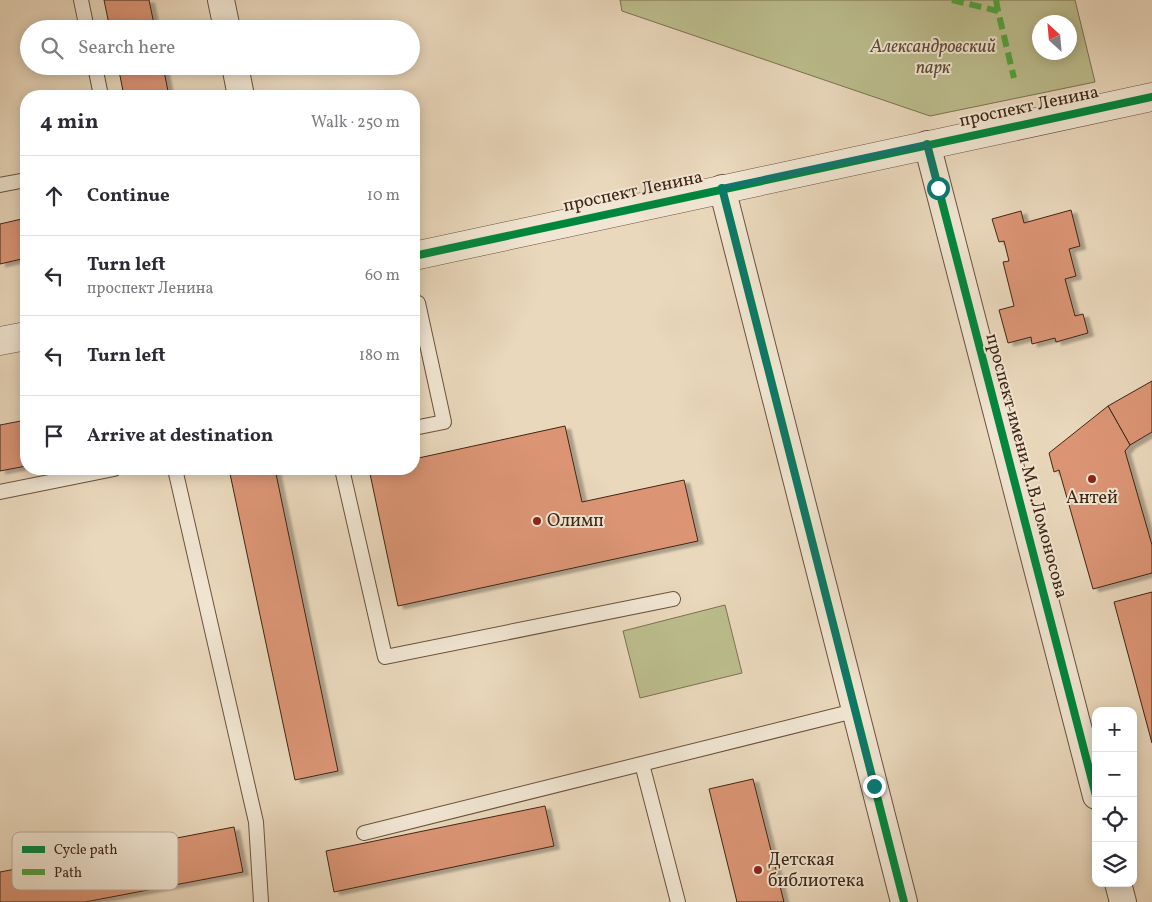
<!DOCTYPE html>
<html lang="en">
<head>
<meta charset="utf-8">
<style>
	body { margin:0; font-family:Vollkorn,serif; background:#f7f7f7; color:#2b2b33 }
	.controls { position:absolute; right:15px; bottom:15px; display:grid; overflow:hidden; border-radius:10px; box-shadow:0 2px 12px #0003 }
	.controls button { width:45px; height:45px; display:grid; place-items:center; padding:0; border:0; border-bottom:1px solid #e1e1e2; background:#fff; color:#2b2b33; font:25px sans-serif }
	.compass { position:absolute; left:1032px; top:15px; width:45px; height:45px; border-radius:50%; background:#fff; box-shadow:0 2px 12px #0003; rotate:334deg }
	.stop { position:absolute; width:15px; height:15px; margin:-11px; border:4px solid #0f766e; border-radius:50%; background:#fff }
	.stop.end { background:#0f766e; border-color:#fff; box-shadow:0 1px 5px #0008 }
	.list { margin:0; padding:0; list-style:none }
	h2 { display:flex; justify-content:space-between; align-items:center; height:65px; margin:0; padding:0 20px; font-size:21px }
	h2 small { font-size:16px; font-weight:400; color:#7c7c81 }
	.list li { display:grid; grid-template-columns:32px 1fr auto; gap:15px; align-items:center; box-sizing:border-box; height:80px; padding:0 20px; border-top:1px solid #e1e1e2 }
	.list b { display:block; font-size:19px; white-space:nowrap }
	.list p { margin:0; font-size:16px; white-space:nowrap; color:#7c7c81 }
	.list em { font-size:16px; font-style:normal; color:#7c7c81 }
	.icon { flex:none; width:28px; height:28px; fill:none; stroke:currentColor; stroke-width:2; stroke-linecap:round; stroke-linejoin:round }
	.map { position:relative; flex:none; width:1152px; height:902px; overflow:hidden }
	.search { position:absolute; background:#fff; box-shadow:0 2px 12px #0003; left:20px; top:20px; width:400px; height:55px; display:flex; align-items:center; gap:12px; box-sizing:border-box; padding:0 18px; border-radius:28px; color:#7c7c81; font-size:19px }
	.panel { position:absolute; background:#fff; box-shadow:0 2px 12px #0003; left:20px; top:90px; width:400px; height:385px; border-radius:20px }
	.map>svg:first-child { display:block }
	.green { fill:#bcbd8d; stroke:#7d7250; fill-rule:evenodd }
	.building { fill:#db9575; stroke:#3e2614; filter:url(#shadow) }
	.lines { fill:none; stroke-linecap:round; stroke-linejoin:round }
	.service-casing { stroke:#69523e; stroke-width:16 }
	.minor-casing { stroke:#69523e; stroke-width:28 }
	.tertiary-casing { stroke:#69523e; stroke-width:29 }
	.service { stroke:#f1e6d3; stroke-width:14 }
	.minor { stroke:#f1e6d3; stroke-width:26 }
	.tertiary { stroke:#f1e6d3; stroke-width:28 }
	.quiet { stroke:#54a33f; stroke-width:6; stroke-dasharray:12 6; stroke-linecap:butt }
	.cycleway-casing { stroke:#f1e6d3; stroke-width:11 }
	.cycleway { stroke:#00873e; stroke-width:8 }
	.route { stroke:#0f766e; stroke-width:6 }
	.poi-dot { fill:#8f2418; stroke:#f1e6d3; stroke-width:2 }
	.labels { text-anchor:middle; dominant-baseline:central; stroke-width:4; stroke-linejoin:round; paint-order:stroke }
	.park-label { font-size:18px; font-style:italic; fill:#5e4c32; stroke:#f1e6d3 }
	.street-label { font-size:18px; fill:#3e2614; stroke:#f1e6d3 }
	.poi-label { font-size:18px; fill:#3e2614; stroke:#f1e6d3; text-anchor:start }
	.key { fill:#f1e6d3; stroke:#bbac9a; stroke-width:1 }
	.key-label { font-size:14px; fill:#3e2614 }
</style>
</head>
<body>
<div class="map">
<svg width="1152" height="902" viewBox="0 0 1152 902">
	<defs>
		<filter id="shadow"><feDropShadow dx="5.5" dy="3" stdDeviation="1" flood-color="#0004"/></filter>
	</defs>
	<rect width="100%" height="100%" fill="#ead8bc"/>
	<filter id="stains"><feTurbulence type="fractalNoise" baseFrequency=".004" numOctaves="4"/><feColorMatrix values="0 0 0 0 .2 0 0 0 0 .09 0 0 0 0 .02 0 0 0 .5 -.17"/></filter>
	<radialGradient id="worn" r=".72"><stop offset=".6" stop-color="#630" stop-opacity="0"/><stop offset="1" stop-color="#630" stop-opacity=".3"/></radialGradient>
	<g class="green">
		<path d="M620 0H1075L1095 82 930 116 622 11ZM1040 22H1070V52H1040Z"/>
		<polygon points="725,605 742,673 640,698 623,631"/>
	</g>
	<g class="building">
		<polygon points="104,0 149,0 155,29 110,29"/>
		<polygon points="118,66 163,66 169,96 124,96"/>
		<polygon points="1071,210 1080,246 1069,249 1076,276 1065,279 1075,316 1083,314 1088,333 1056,342 1055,338 1032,344 1031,337 1008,343 999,310 1014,306 1003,262 1009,261 1004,241 999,242 992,219 1021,211 1024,223"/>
		<polygon points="26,218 26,258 0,264 0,224"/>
		<polygon points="1152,381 1152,432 1130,445 1108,406"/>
		<polygon points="1108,406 1130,445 1125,451 1152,545 1152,573 1093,589 1059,470 1054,472 1049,453"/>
		<polygon points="26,420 26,466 0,471 0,425"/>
		<polygon points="565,426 582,502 684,480 698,541 398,606 369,469 414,469 414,459"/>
		<polygon points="229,469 275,469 338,771 295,780"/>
		<polygon points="1152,592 1152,743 1114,602"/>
		<polygon points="753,779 784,902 737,902 709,789"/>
		<polygon points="545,806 554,846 334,892 326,851"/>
		<polygon points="234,827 243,872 85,902 0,902 0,872"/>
	</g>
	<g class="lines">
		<defs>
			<g id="service">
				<polyline points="81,0 87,29"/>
				<polyline points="95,66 101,96"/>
				<polyline points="0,185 26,180"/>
				<polyline points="414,428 444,422 418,303"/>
				<polyline points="175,469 256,822 261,902"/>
				<polyline points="342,469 385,657 673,599"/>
				<polyline points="0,492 114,469"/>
				<polyline points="642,764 678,902"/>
				<polyline points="364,833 854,711"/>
			</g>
			<g id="minor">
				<polyline points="221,0 227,29"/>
				<polyline points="235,66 241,96"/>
				<polyline points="927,144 1096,796"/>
				<polyline points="722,188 904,902"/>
				<polyline points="1118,883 1123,902"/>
			</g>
			<g id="tertiary">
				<polyline points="414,256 1152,97"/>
				<polyline points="0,341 26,336"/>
			</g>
		</defs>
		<use href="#service" class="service-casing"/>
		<use href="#minor" class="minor-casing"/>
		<use href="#tertiary" class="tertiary-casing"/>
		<use href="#service" class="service"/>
		<use href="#minor" class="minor"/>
		<use href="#tertiary" class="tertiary"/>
		<g class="quiet">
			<polyline points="952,0 998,11 1014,78"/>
			<polyline points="996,0 998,11"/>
		</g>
		<defs>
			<g id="cycleway">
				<polyline points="927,144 1096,796"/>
				<polyline points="722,188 904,902"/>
				<polyline points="414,256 1152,97"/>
			</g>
		</defs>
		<use href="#cycleway" class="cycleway-casing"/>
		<use href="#cycleway" class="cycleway"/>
	</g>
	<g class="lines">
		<polyline class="route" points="874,786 722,188 927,144 938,188"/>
	</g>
	<g class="poi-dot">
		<circle cx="1092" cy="479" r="5"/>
		<circle cx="537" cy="521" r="5"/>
		<circle cx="758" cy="870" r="5"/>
	</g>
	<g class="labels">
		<g class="park-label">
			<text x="933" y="47">Александровский<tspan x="933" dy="21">парк</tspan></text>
		</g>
		<g class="street-label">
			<text transform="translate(1029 107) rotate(-12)">проспект Ленина</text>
			<text transform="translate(633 192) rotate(-12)">проспект Ленина</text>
			<text transform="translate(1026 466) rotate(75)">проспект имени М.В.Ломоносова</text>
		</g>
		<g class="poi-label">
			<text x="1092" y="498" text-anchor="middle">Антей</text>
			<text x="547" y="521">Олимп</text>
			<text x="768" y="860">Детская<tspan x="768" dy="21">библиотека</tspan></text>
		</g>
	</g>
	<rect x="12" y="832" width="166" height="58" rx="8" class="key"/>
	<rect x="22" y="846" width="23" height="7" fill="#00873e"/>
	<rect x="22" y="869" width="23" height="6" fill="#54a33f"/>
	<g class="key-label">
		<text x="54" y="854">Cycle path</text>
		<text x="54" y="877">Path</text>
	</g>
	<rect width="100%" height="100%" filter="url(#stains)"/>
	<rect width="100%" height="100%" fill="url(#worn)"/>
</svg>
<div class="controls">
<button>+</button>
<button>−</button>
<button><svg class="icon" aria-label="locate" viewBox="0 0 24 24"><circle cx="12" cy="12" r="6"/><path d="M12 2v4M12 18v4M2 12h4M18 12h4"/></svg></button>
<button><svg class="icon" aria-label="layers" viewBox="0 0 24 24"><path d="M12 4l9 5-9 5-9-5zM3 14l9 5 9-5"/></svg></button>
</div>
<svg class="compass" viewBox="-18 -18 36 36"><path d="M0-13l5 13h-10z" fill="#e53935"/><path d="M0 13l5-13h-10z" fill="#7c7c81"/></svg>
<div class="stop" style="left:938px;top:188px"></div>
<div class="stop end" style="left:874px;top:786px"></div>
<div class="search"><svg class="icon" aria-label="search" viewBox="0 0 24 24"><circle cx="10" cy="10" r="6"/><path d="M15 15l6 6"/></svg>Search here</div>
<section class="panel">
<h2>4 min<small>Walk · 250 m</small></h2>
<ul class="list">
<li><svg class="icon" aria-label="ahead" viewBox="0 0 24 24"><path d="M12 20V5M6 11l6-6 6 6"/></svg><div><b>Continue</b></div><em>10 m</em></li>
<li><svg class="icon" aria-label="left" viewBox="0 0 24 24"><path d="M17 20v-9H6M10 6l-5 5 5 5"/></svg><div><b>Turn left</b><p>проспект Ленина</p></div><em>60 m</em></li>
<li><svg class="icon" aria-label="left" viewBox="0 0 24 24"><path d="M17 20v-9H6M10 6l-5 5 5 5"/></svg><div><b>Turn left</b></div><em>180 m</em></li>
<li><svg class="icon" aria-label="arrive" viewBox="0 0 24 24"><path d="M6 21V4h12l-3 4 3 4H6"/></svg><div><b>Arrive at destination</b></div></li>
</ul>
</section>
</div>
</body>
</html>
